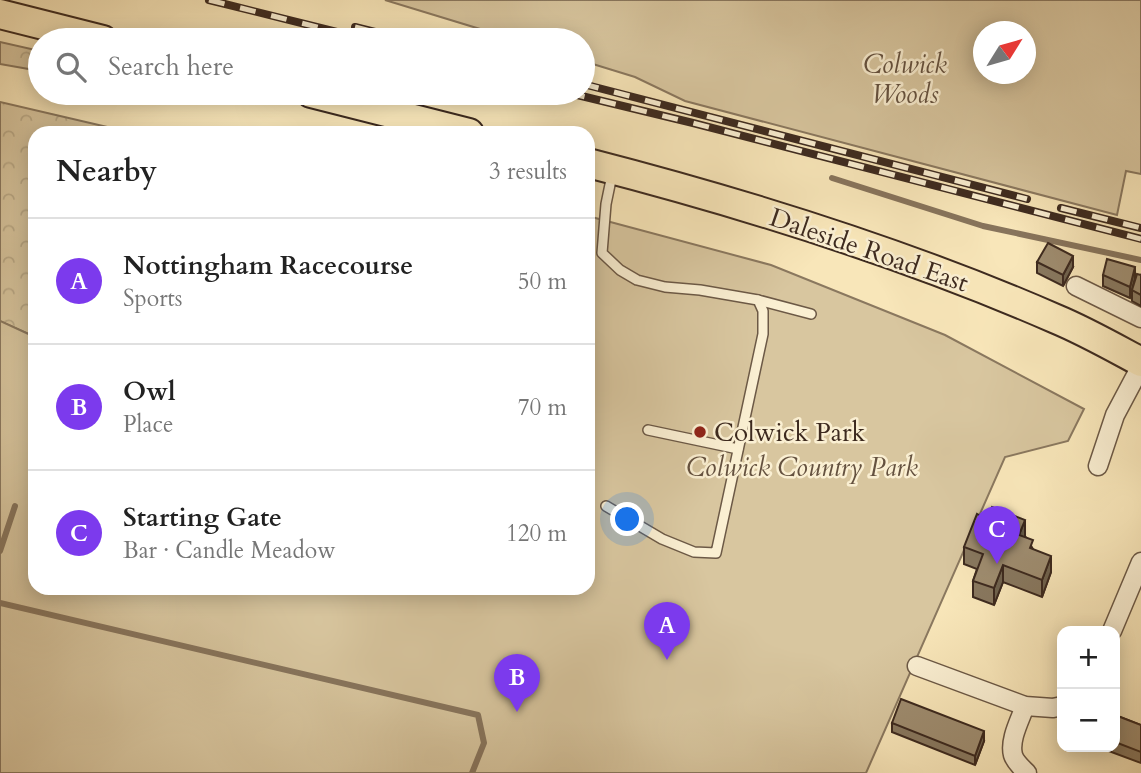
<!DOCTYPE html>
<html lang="en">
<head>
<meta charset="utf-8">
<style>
	body { margin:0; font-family:Cardo,serif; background:#f6f6f6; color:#222 }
	.controls { position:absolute; right:21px; bottom:21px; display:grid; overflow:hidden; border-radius:14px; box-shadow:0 4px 18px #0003 }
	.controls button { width:63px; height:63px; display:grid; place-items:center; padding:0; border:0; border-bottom:2px solid #e0e0e0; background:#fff; color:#222; font:35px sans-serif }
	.compass { position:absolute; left:973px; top:21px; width:63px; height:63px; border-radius:50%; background:#fff; box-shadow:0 4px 18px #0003; rotate:53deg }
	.you { position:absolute; left:628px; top:520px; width:24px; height:24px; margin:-18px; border:5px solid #fff; border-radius:50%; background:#1a73e8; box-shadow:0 0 0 10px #1a73e833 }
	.badge { display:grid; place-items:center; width:46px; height:46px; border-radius:50%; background:#7c3aed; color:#fff; font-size:23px; font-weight:700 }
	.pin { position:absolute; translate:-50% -58px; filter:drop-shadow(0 2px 4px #0008) }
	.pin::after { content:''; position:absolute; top:37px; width:24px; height:21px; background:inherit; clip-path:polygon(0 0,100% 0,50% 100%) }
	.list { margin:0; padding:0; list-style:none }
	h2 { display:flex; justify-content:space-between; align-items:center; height:91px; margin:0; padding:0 28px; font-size:30px }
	h2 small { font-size:23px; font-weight:400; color:#767676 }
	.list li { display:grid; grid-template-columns:46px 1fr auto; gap:21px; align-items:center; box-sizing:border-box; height:126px; padding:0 28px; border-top:2px solid #e0e0e0 }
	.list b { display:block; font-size:26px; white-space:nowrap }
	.list p { margin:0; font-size:23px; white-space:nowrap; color:#767676 }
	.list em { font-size:23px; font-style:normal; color:#767676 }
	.icon { flex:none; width:38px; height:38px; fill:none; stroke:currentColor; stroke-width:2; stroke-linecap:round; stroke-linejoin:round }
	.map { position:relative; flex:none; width:1141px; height:773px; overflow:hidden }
	.search { position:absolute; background:#fff; box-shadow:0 4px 18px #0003; left:28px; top:28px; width:567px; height:77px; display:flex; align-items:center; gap:18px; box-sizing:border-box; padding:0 24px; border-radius:38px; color:#767676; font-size:26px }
	.panel { position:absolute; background:#fff; box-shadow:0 4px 18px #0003; left:28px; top:126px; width:567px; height:469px; border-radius:21px }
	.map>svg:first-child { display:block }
	.forest { fill:url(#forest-crowns); stroke:#8a785f; stroke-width:2 }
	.green { fill:#d8c69f; stroke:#8a785f; stroke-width:2; fill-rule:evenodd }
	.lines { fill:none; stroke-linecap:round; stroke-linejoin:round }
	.stream { stroke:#87745c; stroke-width:6 }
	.lane-casing { stroke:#6c5946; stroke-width:12 }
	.street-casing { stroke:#6c5946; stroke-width:21 }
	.primary-casing { stroke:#3d2a1f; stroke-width:32 }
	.lane { stroke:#faefd2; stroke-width:9 }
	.street { stroke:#faefd2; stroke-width:18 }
	.primary { stroke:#f8e6b9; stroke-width:28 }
	.rail-casing { stroke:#3d2a1f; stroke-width:8 }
	.rail { stroke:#faefd2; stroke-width:5; stroke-dasharray:16; stroke-linecap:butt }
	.wall { fill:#88785f; stroke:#3d2a1f; stroke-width:2 }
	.shaded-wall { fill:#6f624e; stroke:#3d2a1f; stroke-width:2 }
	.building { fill:#9e8c6f; stroke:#3d2a1f; stroke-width:2 }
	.poi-dot { fill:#8f2418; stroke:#faefd2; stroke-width:2.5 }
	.labels { text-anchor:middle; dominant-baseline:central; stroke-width:5; stroke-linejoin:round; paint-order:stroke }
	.park-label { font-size:26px; font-style:italic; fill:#64513f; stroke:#faefd2 }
	.street-label { font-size:26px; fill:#3d2a1f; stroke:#faefd2 }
	.poi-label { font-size:26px; fill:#3d2a1f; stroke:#faefd2; text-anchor:start }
</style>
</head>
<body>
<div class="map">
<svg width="1141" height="773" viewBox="0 0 1141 773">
	<defs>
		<pattern id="forest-crowns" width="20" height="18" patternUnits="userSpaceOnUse" patternTransform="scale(1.75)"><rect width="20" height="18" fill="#d8c69f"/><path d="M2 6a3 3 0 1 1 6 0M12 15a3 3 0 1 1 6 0" fill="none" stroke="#baaa88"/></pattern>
	</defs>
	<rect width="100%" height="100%" fill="#f8e6b9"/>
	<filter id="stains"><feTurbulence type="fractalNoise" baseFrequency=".00286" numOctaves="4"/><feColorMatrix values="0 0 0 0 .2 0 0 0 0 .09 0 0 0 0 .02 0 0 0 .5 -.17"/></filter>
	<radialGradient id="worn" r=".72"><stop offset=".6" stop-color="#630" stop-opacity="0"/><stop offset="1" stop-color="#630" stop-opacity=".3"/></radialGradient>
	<g class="forest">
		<polygon points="0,42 40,51 40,71 0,64"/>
		<polygon points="0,102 133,133 35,133 35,337 0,321"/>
	</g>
	<g class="green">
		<path d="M385 0H1141V174L1126 171 1117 215 685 101 635 77 583 61V40H516ZM984 32H1026V74H984Z"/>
		<polygon points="588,216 771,265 945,335 1084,409 1068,441 1005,457 866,773 0,773 0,321 35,337 35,588 588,588"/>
	</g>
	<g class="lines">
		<g class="stream">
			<polyline points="832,178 983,226 1141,260"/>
			<polyline points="0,551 15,506"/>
			<polyline points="0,603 478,715 484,743 472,773"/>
		</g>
		<defs>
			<g id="lane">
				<polyline points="758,300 811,314"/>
				<polyline points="648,430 738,449"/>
				<polyline points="606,506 662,539 694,552 716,553 763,334 763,311 758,300 700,290 665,287 637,280 620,270 602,253 606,204 612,175"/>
			</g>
			<g id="street">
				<polyline points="1076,286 1141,318"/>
				<polyline points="1098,466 1115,415 1141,366"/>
				<polyline points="1112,631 1141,562"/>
				<polyline points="917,666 1025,706 1053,708 1062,706"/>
				<path d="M1025 706C1020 720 1009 740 1013 755 1015 762 1022 768 1027 773"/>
			</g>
			<g id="primary">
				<polyline points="0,14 103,40"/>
				<polyline points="311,93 469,133"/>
				<path d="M588 163C747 204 905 253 1056 319 1085 331 1113 347 1141 362"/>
			</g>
		</defs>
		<use href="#lane" class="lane-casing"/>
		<use href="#street" class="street-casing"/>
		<use href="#primary" class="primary-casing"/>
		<use href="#lane" class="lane"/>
		<use href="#street" class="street"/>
		<use href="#primary" class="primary"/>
		<defs>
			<g id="rail">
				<polyline points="209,0 369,40"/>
				<polyline points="355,27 407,40"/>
				<polyline points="583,84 1027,199"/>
				<polyline points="569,93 693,123 1141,239"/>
				<polyline points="1061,208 1141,228"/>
			</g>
		</defs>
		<use href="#rail" class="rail-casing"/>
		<use href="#rail" class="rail"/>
	</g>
	<g class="wall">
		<polygon points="1037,262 1073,267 1063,286 1037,273"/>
		<polygon points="1103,275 1135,278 1130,298 1103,286"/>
		<polygon points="1141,275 1141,306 1132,301 1132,290"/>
		<polygon points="1025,536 1033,549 1051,572 1042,597 1003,582 994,605 973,597 973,581 977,569 964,564 964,547"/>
		<polygon points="1115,715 1141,725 1141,763 1098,747 1115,747"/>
		<polygon points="892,723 984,741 975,765 892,732"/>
	</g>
	<g class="shaded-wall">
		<polygon points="1073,256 1073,267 1063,286 1063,275"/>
		<polygon points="1135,267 1135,278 1130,298 1130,287"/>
		<polygon points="1025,520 1025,536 1019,551 1019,535"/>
		<polygon points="1051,556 1051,572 1042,597 1042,580"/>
		<polygon points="1003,565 1003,582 994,605 994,588"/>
		<polygon points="984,731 984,741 975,765 975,756"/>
	</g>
	<g class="building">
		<polygon points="1048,243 1073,256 1063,275 1037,262"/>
		<polygon points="1107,259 1135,267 1130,287 1103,275"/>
		<polygon points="1137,274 1141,275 1141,295 1132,290"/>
		<polygon points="992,507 1025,520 1019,535 1033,540 1030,548 1051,556 1042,580 1003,565 994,588 973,581 983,554 964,547 977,514 986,519"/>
		<polygon points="901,699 984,731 975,756 892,723"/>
		<polygon points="1115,715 1141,725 1141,752 1115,742"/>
	</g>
	<circle class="poi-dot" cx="700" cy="432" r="7"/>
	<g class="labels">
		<g class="park-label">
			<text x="905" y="64">Colwick<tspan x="905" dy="30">Woods</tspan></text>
			<text x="802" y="467">Colwick Country Park</text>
		</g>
		<g class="street-label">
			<text transform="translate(869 250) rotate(19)">Daleside Road East</text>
		</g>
		<g class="poi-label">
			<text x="714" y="432">Colwick Park</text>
		</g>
	</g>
	<rect width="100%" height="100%" filter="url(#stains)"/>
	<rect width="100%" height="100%" fill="url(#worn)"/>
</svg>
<div class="controls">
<button>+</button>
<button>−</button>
</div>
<svg class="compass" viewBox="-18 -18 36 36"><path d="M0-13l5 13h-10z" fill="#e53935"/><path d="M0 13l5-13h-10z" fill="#767676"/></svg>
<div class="you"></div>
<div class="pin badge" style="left:667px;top:660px">A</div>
<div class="pin badge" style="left:517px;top:712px">B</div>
<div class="pin badge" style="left:997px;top:564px">C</div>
<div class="search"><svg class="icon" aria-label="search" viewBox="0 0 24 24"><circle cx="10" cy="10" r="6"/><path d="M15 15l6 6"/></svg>Search here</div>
<section class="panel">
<h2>Nearby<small>3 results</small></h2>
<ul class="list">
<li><span class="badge">A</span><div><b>Nottingham Racecourse</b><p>Sports</p></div><em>50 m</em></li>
<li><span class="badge">B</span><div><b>Owl</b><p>Place</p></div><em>70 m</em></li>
<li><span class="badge">C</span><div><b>Starting Gate</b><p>Bar · Candle Meadow</p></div><em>120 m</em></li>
</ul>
</section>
</div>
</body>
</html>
